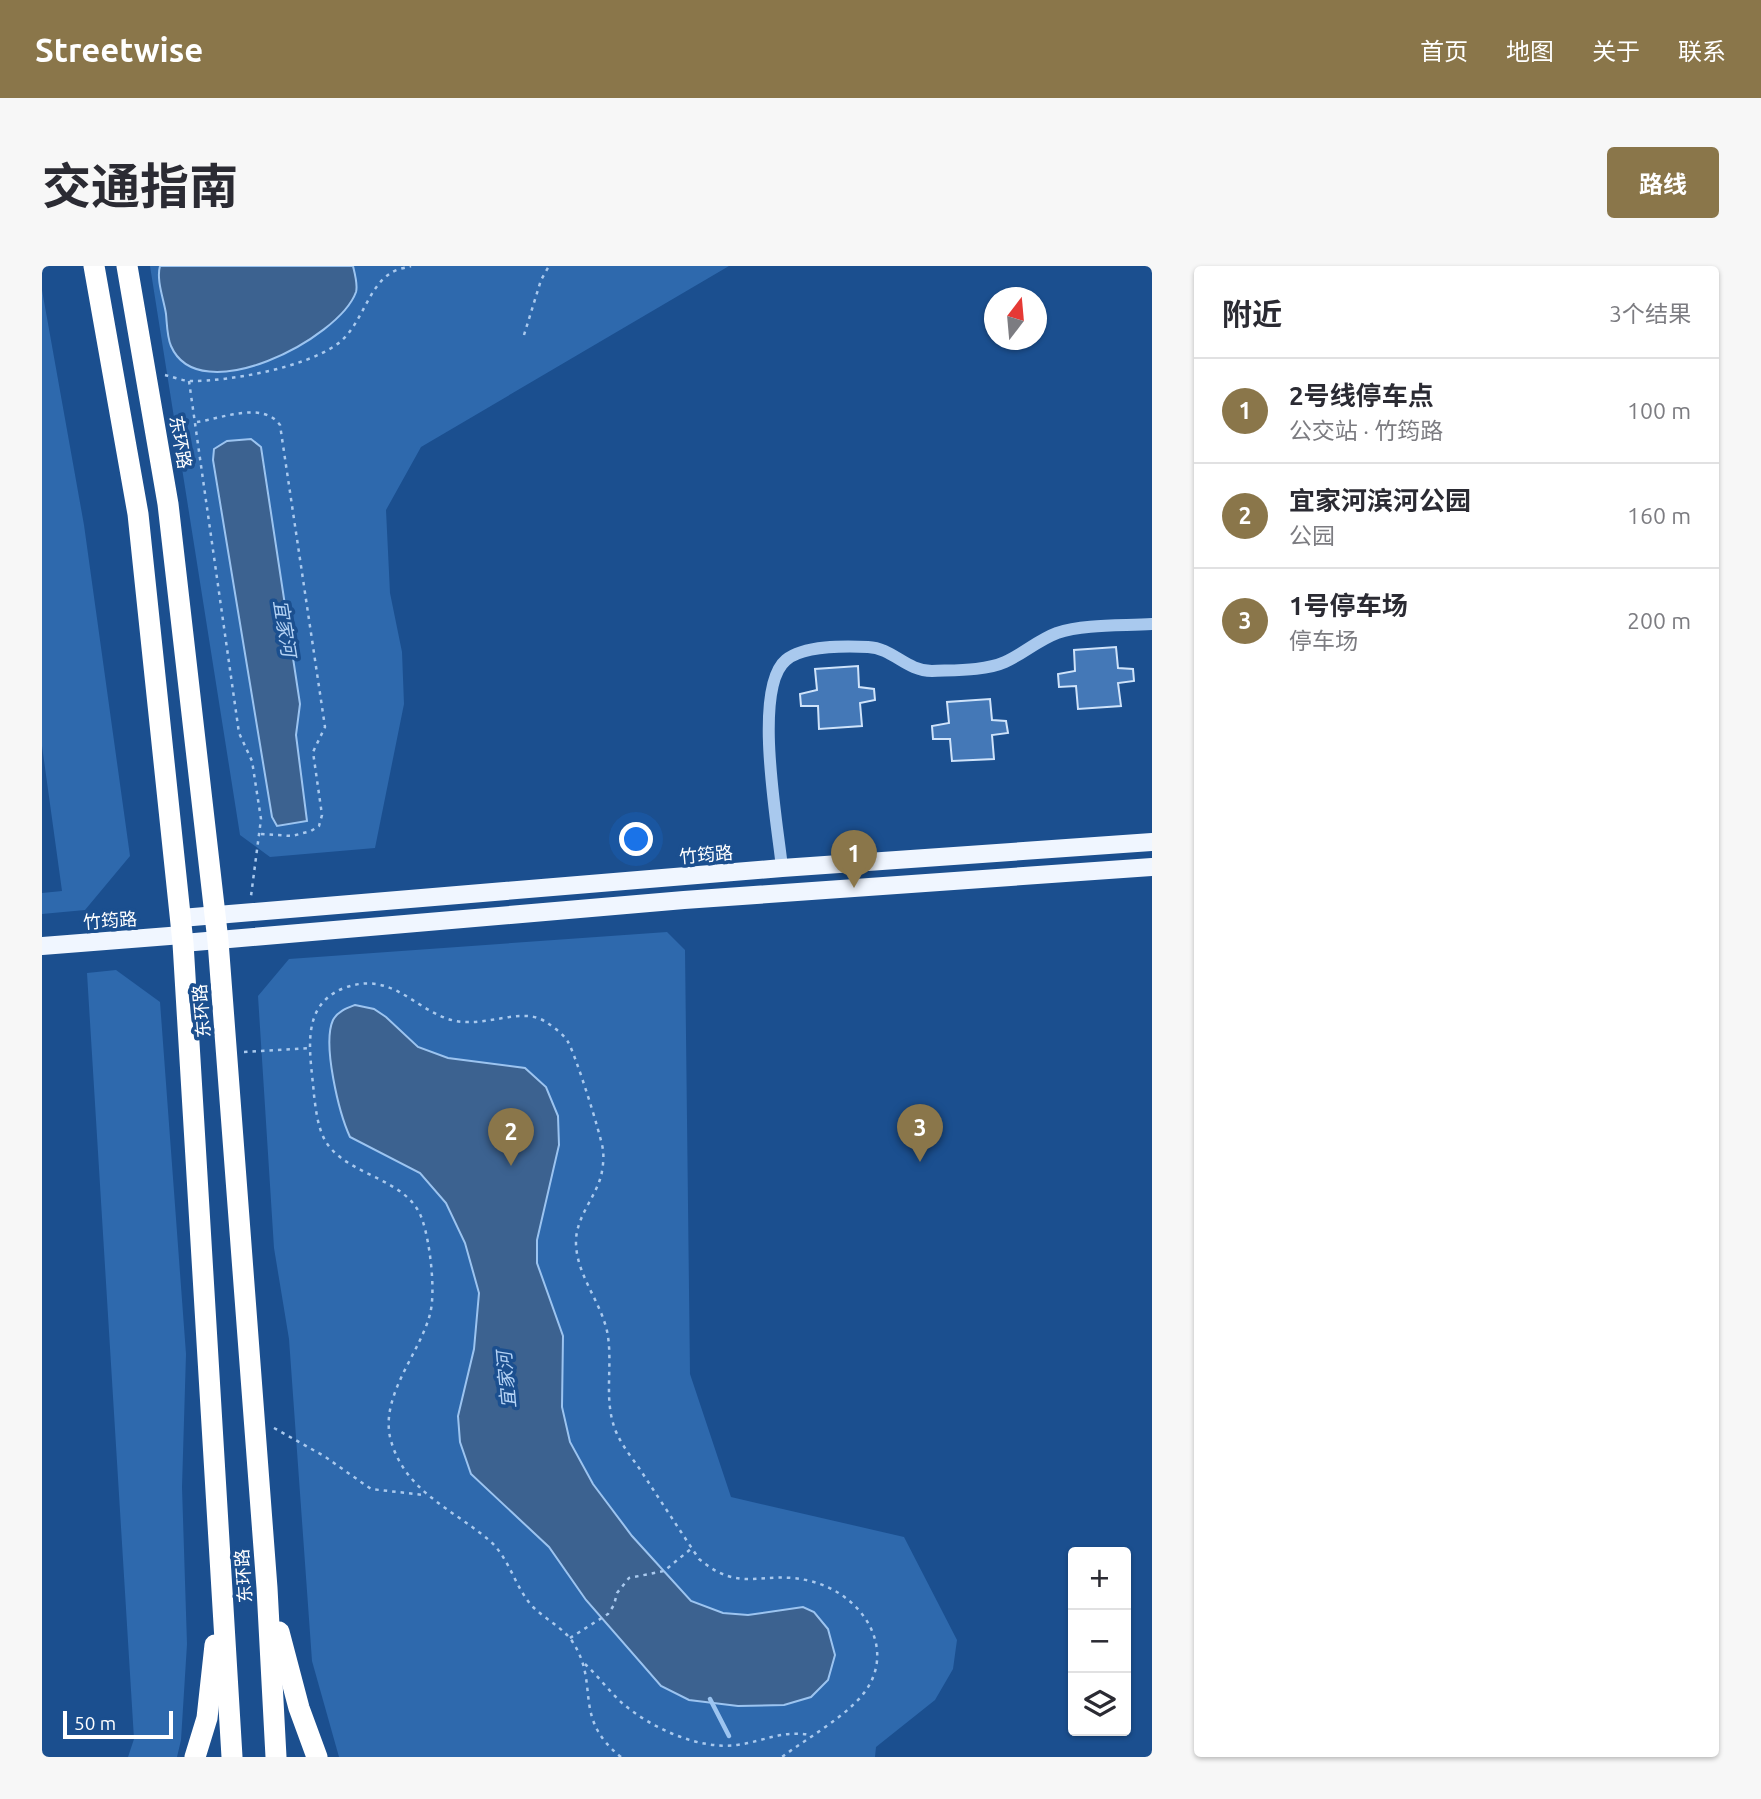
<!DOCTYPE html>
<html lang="zh">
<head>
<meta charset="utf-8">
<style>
	body { margin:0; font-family:Ubuntu,"Noto Sans SC",sans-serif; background:#f7f7f7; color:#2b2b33 }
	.controls { position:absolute; right:21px; bottom:21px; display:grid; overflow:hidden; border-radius:7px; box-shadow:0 2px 5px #0004 }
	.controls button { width:63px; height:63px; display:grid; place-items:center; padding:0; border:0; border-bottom:2px solid #e1e1e2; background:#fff; color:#2b2b33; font:35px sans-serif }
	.compass { position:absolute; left:942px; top:21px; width:63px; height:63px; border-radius:50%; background:#fff; box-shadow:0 2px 5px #0004; rotate:16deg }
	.scale { position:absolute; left:21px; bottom:18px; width:110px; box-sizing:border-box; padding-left:7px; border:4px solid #fff; border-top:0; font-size:19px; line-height:24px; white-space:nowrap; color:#fff; -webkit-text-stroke:5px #1b4f8f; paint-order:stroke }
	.you { position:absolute; left:595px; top:574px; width:24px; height:24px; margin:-18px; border:5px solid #fff; border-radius:50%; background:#1a73e8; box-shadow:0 0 0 10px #1a73e833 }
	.badge { display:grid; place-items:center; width:46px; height:46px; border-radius:50%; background:#8a764a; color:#fff; font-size:23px; font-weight:700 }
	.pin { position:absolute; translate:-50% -58px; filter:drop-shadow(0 2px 4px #0008) }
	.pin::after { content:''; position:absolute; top:37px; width:24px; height:21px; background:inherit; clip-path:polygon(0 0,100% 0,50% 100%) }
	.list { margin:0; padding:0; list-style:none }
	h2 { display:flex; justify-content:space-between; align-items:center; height:91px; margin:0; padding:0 28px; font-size:30px }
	h2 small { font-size:23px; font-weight:400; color:#7c7c81 }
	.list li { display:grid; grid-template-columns:46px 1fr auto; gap:21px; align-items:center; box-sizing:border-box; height:105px; padding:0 28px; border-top:2px solid #e1e1e2 }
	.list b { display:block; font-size:26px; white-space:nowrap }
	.list p { margin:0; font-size:23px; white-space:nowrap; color:#7c7c81 }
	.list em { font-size:23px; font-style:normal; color:#7c7c81 }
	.icon { flex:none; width:38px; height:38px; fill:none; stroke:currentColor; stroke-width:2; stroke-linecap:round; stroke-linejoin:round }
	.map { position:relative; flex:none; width:1110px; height:1491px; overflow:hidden; border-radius:7px }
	header { display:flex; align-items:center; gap:42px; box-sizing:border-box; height:98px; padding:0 35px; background:#8a764a; color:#fff }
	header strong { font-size:33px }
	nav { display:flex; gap:38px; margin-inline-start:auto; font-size:24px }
	.intro { display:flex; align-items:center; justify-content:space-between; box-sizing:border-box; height:168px; padding:0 42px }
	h1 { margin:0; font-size:49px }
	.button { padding:18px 32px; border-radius:7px; background:#8a764a; color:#fff; font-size:24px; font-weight:700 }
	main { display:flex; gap:42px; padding:0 42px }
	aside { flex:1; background:#fff; border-radius:7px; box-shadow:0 2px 5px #0004 }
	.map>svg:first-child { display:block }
	.green { fill:#2e69ad }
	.water { fill:#3c6290; stroke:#9cc4f0; stroke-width:2 }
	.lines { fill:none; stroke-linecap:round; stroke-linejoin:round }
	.stream { stroke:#9cc4f0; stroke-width:4.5 }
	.building { fill:#4478b7; stroke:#cfe3fa; stroke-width:2 }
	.path { stroke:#a9c9ee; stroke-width:2.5; stroke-dasharray:3.5 5; stroke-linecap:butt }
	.minor { stroke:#a9c9ee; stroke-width:12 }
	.major { stroke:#f0f6ff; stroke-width:18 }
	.highway { stroke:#fff; stroke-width:21 }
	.labels { text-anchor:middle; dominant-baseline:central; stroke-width:7; stroke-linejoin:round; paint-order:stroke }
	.street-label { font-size:18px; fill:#fff; stroke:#1b4f8f }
	.water-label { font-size:19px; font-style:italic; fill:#b5d3f5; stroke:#1b4f8f }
</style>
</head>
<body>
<header>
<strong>Streetwise</strong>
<nav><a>首页</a><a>地图</a><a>关于</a><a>联系</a></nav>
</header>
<div class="intro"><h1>交通指南</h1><a class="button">路线</a></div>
<main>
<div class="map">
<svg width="1110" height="1491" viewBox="0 0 1110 1491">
	<rect width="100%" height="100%" fill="#1b4f8f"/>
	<g class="green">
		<polygon points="108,0 687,0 379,181 344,244 348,327 360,386 362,438 333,582 228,591 198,569"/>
		<polygon points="0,24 42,259 88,590 43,644 0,648 0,627 20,625 0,480"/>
		<polygon points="625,666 643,684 648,1108 689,1231 862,1271 915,1374 911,1403 893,1434 834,1481 833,1491 297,1491 270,1395 247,1073 232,982 216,730 247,693"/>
		<polygon points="74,704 118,736 144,1088 140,1221 145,1378 139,1474 135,1491 86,1491 92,1473 45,707"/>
	</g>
	<g class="water">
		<path d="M118 0H311C313 8 316 19 314 26 297 73 157 145 129 80 125 71 125 58 124 48 122 34 114 14 118 0Z"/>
		<polygon points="209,173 219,181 258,438 254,469 265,555 235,560 230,551 171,194 172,183 185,175"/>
		<path d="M313 739 332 743 344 751 376 781 406 792 483 802 504 821 516 850 517 879 495 974V997L521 1070 520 1141 528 1176 551 1218 590 1270 649 1335 681 1347 706 1349 761 1341 772 1346 786 1363 793 1389 786 1414 769 1431 742 1439 696 1440 647 1434 619 1420 544 1334 507 1281 429 1208 418 1176 416 1150 432 1083 437 1027 423 977 404 937 378 907 308 871C297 847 280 778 291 754 296 745 305 742 313 739Z"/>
	</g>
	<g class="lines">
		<polyline class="stream" points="668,1433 687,1470"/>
	</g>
	<g class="building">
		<polygon points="1074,381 1076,402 1091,403 1092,415 1076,417 1079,440 1036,443 1034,420 1017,421 1016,408 1033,405 1032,384"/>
		<polygon points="816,400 817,421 832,423 833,434 818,437 820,460 777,463 776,440 759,440 758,428 775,424 773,403"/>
		<polygon points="948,433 950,454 964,455 966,467 950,469 952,493 910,495 908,473 891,473 890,460 907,457 905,436"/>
	</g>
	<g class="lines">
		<g class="path">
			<polyline points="482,69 499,14 507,0"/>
			<path d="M123 109C131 111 141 115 149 115 189 115 261 102 294 79 320 61 325 21 349 7 354 3 363 2 369 0"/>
			<polyline points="147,115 197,467 210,495 219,553 209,630"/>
			<path d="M155 156C181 152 221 135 238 159L283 461 271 486 280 549 277 560 269 565 250 570 219 568"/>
			<polyline points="202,786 268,782"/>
			<polyline points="232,1162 282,1190 329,1223 382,1229"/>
			<polyline points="528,1372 566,1348 572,1339 575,1327 587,1312 622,1305 650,1282"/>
			<path d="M543 1398C556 1410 567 1425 580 1437 609 1462 657 1484 695 1479 724 1475 738 1464 769 1469"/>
			<path d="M579 1491C529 1451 559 1418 530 1375 520 1361 503 1353 491 1341 473 1322 468 1293 448 1275 411 1243 361 1225 348 1171 339 1128 378 1087 388 1048 394 1026 388 975 380 953 366 913 310 911 286 879 276 865 274 845 272 829 269 790 256 740 302 722 348 705 369 740 406 753 443 765 480 737 507 758 513 762 523 770 526 776 533 787 559 869 561 884 562 891 561 902 559 910 553 932 535 950 534 974 533 1007 558 1034 565 1065 572 1099 560 1135 575 1168 581 1181 591 1193 599 1205 618 1234 637 1263 657 1293 700 1329 720 1303 768 1315 823 1328 861 1390 814 1436 793 1457 764 1473 740 1491"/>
		</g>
		<path class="minor" d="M740 602C736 560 710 422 744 394 762 379 803 380 826 381 851 382 864 405 890 405 912 404 943 405 963 396 981 388 996 374 1015 367 1043 358 1080 360 1110 358"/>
		<g class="major">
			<polyline points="139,652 740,602 1110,576"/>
			<polyline points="141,677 642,634 1110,601"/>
			<polyline points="0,680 140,669"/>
		</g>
		<g class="highway">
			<polyline points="52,0 96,248 141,677 190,1491"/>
			<polyline points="85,0 126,238 176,675 225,1322 234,1491"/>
			<polyline points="237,1366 257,1442 275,1491"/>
			<polyline points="153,1491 165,1452 173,1379"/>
		</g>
	</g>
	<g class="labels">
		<g class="street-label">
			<text transform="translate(139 176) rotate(80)">东环路</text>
			<text transform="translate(664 588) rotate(-5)">竹筠路</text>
			<text transform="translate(68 654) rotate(-4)">竹筠路</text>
			<text transform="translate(159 745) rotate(-95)">东环路</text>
			<text transform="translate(201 1310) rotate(-94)">东环路</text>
		</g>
		<g class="water-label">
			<text transform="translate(243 362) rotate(81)">宜家河</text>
			<text transform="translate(464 1114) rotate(-95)">宜家河</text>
		</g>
	</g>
</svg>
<div class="controls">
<button>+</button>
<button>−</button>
<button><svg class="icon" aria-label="layers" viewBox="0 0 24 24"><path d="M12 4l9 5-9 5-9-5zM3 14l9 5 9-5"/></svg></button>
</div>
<svg class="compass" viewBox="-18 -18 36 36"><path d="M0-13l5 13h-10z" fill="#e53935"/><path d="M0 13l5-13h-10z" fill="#7c7c81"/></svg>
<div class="scale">50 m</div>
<div class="you"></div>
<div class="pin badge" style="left:812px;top:622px">1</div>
<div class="pin badge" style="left:469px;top:900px">2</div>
<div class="pin badge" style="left:878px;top:896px">3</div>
</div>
<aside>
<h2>附近<small>3个结果</small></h2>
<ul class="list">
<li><span class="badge">1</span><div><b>2号线停车点</b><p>公交站 · 竹筠路</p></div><em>100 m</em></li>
<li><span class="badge">2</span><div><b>宜家河滨河公园</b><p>公园</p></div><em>160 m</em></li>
<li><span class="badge">3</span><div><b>1号停车场</b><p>停车场</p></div><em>200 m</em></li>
</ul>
</aside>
</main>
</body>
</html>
